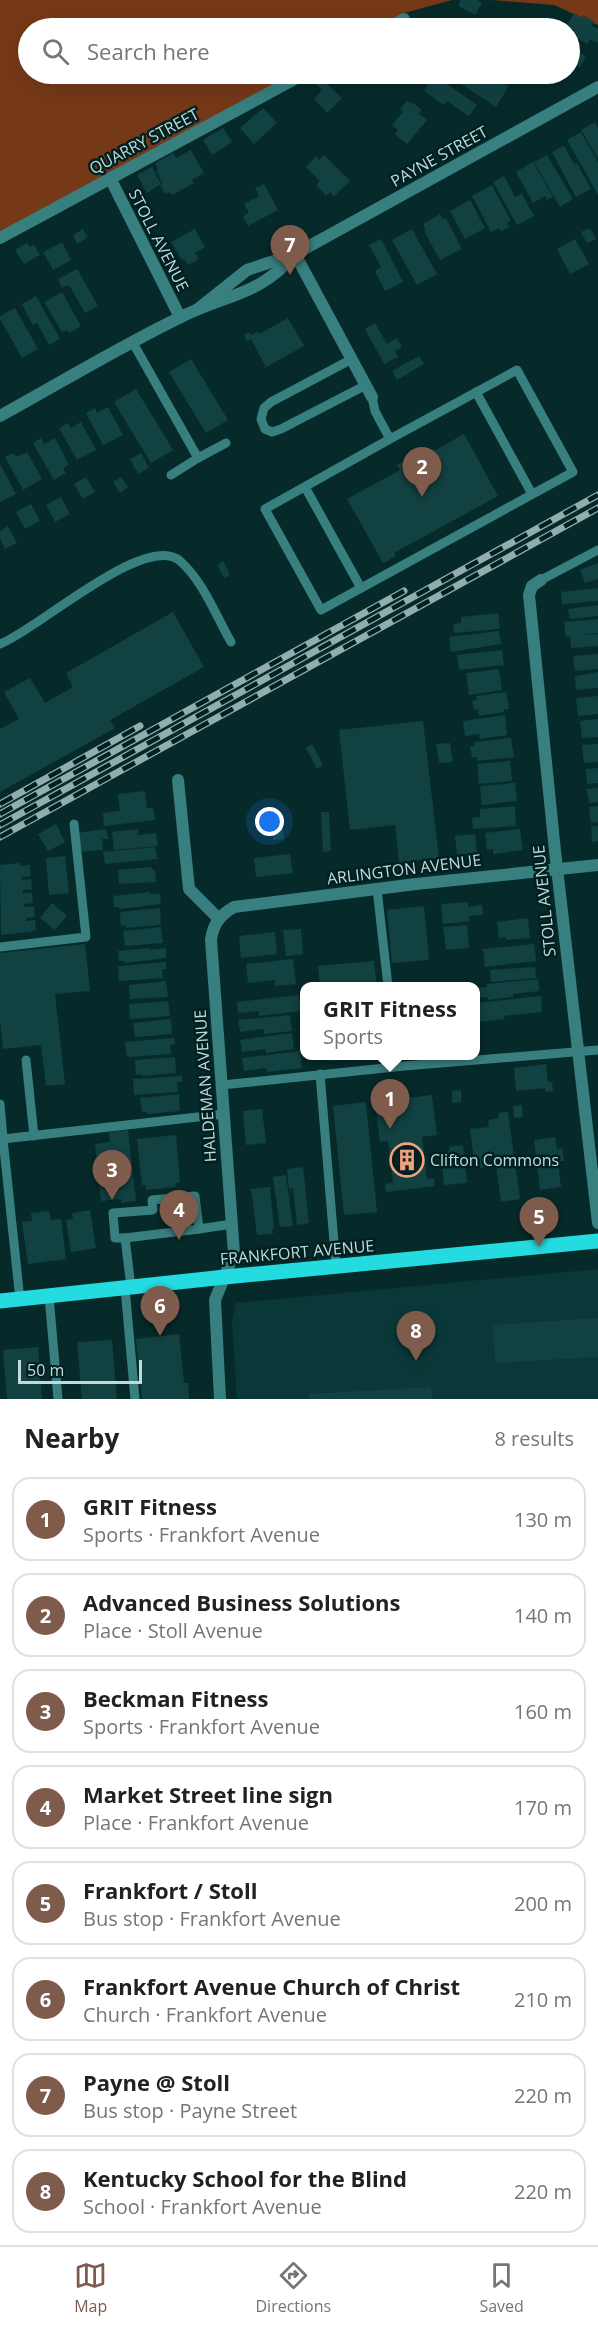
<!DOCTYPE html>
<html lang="en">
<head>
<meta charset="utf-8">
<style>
	body { margin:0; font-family:"Open Sans",sans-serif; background:#f6f6f6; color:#202124 }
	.scale { position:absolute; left:18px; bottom:15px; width:124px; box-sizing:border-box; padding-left:6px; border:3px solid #c3dada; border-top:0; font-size:16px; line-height:21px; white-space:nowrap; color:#c3dada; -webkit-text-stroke:4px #002021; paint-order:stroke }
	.you { position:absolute; left:270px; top:822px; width:21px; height:21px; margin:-15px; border:4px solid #fff; border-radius:50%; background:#1a73e8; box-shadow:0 0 0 9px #1a73e833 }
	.badge { display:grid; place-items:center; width:39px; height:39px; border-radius:50%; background:#7e5b4b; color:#fff; font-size:20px; font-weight:700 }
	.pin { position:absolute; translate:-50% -50px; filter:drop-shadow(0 2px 3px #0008) }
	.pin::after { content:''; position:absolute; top:32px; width:21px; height:18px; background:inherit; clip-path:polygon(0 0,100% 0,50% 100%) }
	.popup { position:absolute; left:300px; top:982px; width:180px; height:78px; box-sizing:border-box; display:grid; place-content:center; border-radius:12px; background:#fff; filter:drop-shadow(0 2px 4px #0005); font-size:20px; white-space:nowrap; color:#757577 }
	.popup b { font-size:22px; color:#202124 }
	.popup::after { content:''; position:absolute; left:50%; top:100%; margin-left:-12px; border:12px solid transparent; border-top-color:#fff }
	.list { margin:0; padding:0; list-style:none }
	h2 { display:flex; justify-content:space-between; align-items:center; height:78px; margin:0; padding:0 24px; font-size:26px }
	h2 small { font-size:20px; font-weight:400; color:#757577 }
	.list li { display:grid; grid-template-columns:39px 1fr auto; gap:18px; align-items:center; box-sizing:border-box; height:84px; margin:0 12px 12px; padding:0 12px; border:2px solid #e0e0e0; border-radius:18px }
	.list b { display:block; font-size:22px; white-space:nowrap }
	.list p { margin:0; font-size:20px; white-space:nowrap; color:#757577 }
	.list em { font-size:20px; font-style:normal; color:#757577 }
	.icon { flex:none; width:33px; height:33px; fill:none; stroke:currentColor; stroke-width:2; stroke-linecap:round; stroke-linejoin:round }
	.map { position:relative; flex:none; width:598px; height:1399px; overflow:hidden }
	.search { position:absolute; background:#fff; box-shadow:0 6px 24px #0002; left:18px; right:18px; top:18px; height:66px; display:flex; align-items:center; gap:15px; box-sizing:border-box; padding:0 21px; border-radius:33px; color:#757577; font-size:22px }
	.sheet { height:846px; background:#fff }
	nav { display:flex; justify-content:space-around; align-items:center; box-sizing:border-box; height:84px; border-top:2px solid #e0e0e0; background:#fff; font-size:16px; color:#757577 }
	nav a { display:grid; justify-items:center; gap:3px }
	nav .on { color:#7e5b4b }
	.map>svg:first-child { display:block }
	.built { fill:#0a3839 }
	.forest { fill:#763918 }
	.building { fill:#124142 }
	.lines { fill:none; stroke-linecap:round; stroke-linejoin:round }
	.service { stroke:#387f80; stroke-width:9 }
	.minor { stroke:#387f80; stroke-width:12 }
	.primary { stroke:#24dbdf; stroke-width:15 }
	.rail-casing { stroke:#92adad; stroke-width:7 }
	.rail { stroke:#002021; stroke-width:4.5; stroke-dasharray:14; stroke-linecap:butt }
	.labels { text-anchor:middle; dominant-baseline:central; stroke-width:5; stroke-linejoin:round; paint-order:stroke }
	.street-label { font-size:16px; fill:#c3dada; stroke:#002021 }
	.poi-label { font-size:16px; fill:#c3dada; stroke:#002021; text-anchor:start }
</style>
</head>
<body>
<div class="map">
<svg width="598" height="1399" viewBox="0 0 598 1399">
	<rect width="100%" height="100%" fill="#062a2a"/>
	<polygon class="built" points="598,1269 598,1399 237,1399 232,1322 236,1303"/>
	<g class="forest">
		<polygon points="0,0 452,0 401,14 375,28 28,28 28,74 293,74 0,234"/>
		<polygon points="492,0 598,0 598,25 554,5"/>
	</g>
	<g class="building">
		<polygon points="461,0 477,0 482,3 475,15 458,6"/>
		<polygon points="574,13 582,18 583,15 594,21 591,25 598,29 598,43 590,39 587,44 571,34 574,30 567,25"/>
		<polygon points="570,47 586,56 580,68 570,62"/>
		<polygon points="325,74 340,74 328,85 342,98 327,113 314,99 322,90 315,83"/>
		<polygon points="464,74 489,74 509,86 496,107 458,82"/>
		<polygon points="434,75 477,105 469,116 447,101 444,105 424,91"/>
		<polygon points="407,101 410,103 412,102 422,110 419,114 427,120 407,144 395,134 398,130 392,125 403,112 400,109"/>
		<polygon points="263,108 277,123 254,144 240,128"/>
		<polygon points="595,122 598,128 598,159 581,130"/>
		<polygon points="223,128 232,142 212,155 203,140"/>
		<polygon points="581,132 598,162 598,195 567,140"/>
		<polygon points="564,146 574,164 577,163 591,189 576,197 552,152"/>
		<polygon points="191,150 204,173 192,180 194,183 172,195 169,192 165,194 160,185 163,184 156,170 158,169 155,163 173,153 176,158"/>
		<polygon points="324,155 350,181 334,196 330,192 326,196 316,185 320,181 306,167 316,156 319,160"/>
		<polygon points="547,155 573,199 560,207 534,162"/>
		<polygon points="533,162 553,197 547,200 545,196 533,203 516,172"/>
		<polygon points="152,167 161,184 147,193 137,175"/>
		<polygon points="504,176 515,197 522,194 534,216 517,225 493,182"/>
		<polygon points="264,184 278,210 248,226 243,216 249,213 244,204 259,196 255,188"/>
		<polygon points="492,185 511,221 507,223 509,227 501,231 499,228 491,232 472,196"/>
		<polygon points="470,200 485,228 465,239 450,211"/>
		<polygon points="440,214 443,219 446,218 462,249 440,260 424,231 426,230 423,224"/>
		<polygon points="590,228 596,239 587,243 581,232"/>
		<polygon points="83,229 88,237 77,244 73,235"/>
		<polygon points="195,229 205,247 195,253 199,259 188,265 184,259 182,260 171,242"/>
		<polygon points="412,229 437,274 417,285 392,240"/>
		<polygon points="381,239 403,282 385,291 375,271 381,267 369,245"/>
		<polygon points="575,239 589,264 570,274 557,249"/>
		<polygon points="62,242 71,260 53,270 43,252"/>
		<polygon points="27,243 30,247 34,244 40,255 24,264 15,250"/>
		<polygon points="77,269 98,306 85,313 69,285 62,288 58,279"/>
		<polygon points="62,292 81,326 69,333 67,330 62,332 44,302"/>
		<polygon points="36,296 60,339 49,345 37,323 33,325 22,304"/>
		<polygon points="15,308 38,349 22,358 0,319 0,316"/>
		<polygon points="288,318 304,346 266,367 251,339 247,341 244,335 250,332 251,335 257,332 259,334"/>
		<polygon points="375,323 387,344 397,338 402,347 395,351 398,357 384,364 365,329"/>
		<polygon points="419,356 424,364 397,380 392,371"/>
		<polygon points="191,359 228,420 206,433 169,372"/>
		<polygon points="136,389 173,450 151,463 114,402"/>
		<polygon points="108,407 123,435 103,445 86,413 95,408 97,413"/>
		<polygon points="81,422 96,450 77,460 59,428 68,423 71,428"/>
		<polygon points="464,434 498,496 394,553 396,556 383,563 347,499 400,470 397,465 408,459 411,464"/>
		<polygon points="41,438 44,444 55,438 69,465 63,468 66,473 54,480 33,443"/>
		<polygon points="27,452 42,479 23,490 5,457 14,453 16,457"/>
		<polygon points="141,453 149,468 138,474 130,459"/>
		<polygon points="0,464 16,494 0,502"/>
		<polygon points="86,477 95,492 83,499 74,484"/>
		<polygon points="121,477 128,487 120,493 113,482"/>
		<polygon points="61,497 70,514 55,522 46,505"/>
		<polygon points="31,504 40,521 25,529 16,512"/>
		<polygon points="8,526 17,543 5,549 0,538 0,531"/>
		<polygon points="223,561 230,575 224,578 217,565"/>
		<polygon points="598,563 598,579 585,583 580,570"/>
		<polygon points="598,588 598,601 562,604 561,592"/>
		<polygon points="598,605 598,616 570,619 568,609"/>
		<polygon points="173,612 204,667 110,720 115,728 0,792 0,729 19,719 4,692 30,678 45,703 73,687 66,673"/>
		<polygon points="498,613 500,629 454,633 453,624 461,623 461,617"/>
		<polygon points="598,619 598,633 580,635 598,634 598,646 571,648 570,636 566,637 564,622"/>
		<polygon points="499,631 501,644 451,652 449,637"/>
		<polygon points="502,650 504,665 459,670 457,655"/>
		<polygon points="598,654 598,669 575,671 573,656"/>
		<polygon points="499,669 502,690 469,695 466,673"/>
		<polygon points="598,672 598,688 576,690 575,676"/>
		<polygon points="506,692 509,709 503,709 504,712 479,716 478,709 474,710 472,701 477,700 476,696"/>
		<polygon points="598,696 598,714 578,716 576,698"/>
		<polygon points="505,715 507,735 480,739 479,734 465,736 463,721"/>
		<polygon points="598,719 598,737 582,738 580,721"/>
		<polygon points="423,721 439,858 399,862 395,825 350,830 339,730"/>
		<polygon points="511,738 514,757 477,761 477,757 472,757 470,746 475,746 474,742"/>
		<polygon points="450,743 453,762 439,763 436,744"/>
		<polygon points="312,744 323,765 317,769 306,748"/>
		<polygon points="598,744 598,762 584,763 582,745"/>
		<polygon points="510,761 512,781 479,784 477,764"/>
		<polygon points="598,768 598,783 587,784 586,769"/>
		<polygon points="515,783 517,801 482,805 480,786"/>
		<polygon points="598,788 598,802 589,803 587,789"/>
		<polygon points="145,791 147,808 153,808 155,820 104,826 103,813 120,811 118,794"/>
		<polygon points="515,806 516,826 473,829 472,818 480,817 480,809"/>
		<polygon points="598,806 598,822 591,823 589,807"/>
		<polygon points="321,812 329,812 331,851 323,852"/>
		<polygon points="56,824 65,842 48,851 38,834"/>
		<polygon points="591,826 598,826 598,841 592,842"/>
		<polygon points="106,829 108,839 102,839 103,850 78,852 76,833"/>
		<polygon points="138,829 138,835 156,833 158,846 114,850 112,832"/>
		<polygon points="283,829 284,839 273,840 273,830"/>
		<polygon points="520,829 523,850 493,854 493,849 487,850 485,833"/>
		<polygon points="475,834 477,853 457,855 455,836"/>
		<polygon points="155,847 157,859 105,864 103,852"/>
		<polygon points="290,854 293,873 256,877 254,858"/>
		<polygon points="65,856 69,893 49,895 46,858"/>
		<polygon points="20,863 21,866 30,865 31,876 22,877 22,880 31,879 32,889 23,890 23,893 32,893 33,903 24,904 24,907 34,906 35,917 26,918 26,921 35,920 36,931 1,935 0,865"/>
		<polygon points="151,867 152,870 155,870 156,882 119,884 118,870"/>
		<polygon points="150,892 150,894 160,894 161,904 120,909 119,907 114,907 113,896"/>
		<polygon points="468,902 468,907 482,905 483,915 469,916 470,921 443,924 441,904"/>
		<polygon points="52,903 67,916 55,930 40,918"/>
		<polygon points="424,906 429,960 392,963 387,910"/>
		<polygon points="160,908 161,925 126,928 126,925 121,926 120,912"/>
		<polygon points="528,918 530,938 506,940 506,937 499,938 497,922"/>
		<polygon points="467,925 469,948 446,950 443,927"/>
		<polygon points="161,927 163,943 125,946 123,931"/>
		<polygon points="301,929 303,954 286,956 283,930"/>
		<polygon points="275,932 277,954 241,958 239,936"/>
		<polygon points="85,944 90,991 55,994 65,1084 46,1086 41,1045 3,1049 0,1019 0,953"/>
		<polygon points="534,944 536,961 485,967 483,949"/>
		<polygon points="149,948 149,950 166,948 166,958 125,963 124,961 119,961 118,951"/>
		<polygon points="293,959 296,984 275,986 275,980 248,983 246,964"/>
		<polygon points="374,961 377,986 320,986 318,966"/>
		<polygon points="166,962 166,969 162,969 163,978 119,981 118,966"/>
		<polygon points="535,967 536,978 491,982 490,970"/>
		<polygon points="538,979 539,991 513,994 513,997 488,1000 487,997 479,998 478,988 487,987 487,984"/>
		<polygon points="166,981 168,997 130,999 129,985"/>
		<polygon points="299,995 301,1011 259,1016 259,1011 238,1013 237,1002"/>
		<polygon points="541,996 542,1012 504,1016 505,1019 478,1022 476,1003"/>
		<polygon points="168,1001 170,1016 130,1019 129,1004"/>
		<polygon points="290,1015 292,1031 264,1034 264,1029 240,1032 238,1020"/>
		<polygon points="171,1019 172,1034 135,1037 133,1023"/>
		<polygon points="292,1033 294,1049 266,1053 265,1049 242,1052 240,1040"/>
		<polygon points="174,1038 175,1044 170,1045 171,1054 127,1057 125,1042"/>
		<polygon points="300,1051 302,1068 267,1072 266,1068 244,1071 242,1058"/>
		<polygon points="327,1056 370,1056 370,1057 328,1061"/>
		<polygon points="175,1057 176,1073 142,1076 141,1074 136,1075 135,1060"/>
		<polygon points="546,1064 548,1082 552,1082 553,1091 545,1092 545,1088 516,1091 514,1068"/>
		<polygon points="182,1076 182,1082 177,1082 178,1092 134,1095 133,1079"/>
		<polygon points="461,1090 461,1102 452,1103 452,1091"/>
		<polygon points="179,1094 180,1111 147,1114 147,1112 142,1112 140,1098"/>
		<polygon points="432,1095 437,1135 422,1137 427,1179 434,1178 435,1186 386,1192 385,1184 393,1183 388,1141 380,1142 375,1102"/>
		<polygon points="366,1102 377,1212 344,1215 333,1106"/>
		<polygon points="522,1105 523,1117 514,1118 513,1106"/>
		<polygon points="262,1109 266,1143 246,1145 243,1111"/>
		<polygon points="508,1112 520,1199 501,1202 495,1157 486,1159 487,1167 480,1168 479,1159 474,1159 470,1129 489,1127 488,1120 499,1118 498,1113"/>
		<polygon points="128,1130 136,1201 121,1203 121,1199 101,1201 95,1144 110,1142 109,1132"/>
		<polygon points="176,1135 180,1182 175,1183 176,1187 146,1190 146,1185 142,1185 137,1139"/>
		<polygon points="555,1137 557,1149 562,1148 564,1161 558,1161 561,1187 540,1190 534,1140"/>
		<polygon points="463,1145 467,1183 444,1185 441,1152 450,1151 449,1147"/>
		<polygon points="303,1167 309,1223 297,1225 293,1188 289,1189 287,1169"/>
		<polygon points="286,1175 293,1226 280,1227 273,1177"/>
		<polygon points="270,1187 274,1229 272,1229 273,1234 257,1235 251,1189"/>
		<polygon points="90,1210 96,1248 71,1252 66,1220 73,1219 72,1213"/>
		<polygon points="49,1211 51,1220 61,1219 66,1259 28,1264 22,1222 32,1221 31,1213"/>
		<polygon points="598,1318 598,1357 495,1363 493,1325"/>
		<polygon points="179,1334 184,1383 188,1383 189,1399 142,1399 136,1339"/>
		<polygon points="112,1340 117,1399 82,1399 77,1342"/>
		<polygon points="38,1347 42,1399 7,1399 3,1350"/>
		<polygon points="431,1387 432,1399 309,1399 309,1394"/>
	</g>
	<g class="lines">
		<g class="service">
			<polyline points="133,343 198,458 171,475"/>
			<polyline points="352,359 271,402 264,408 261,419 265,429 272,432 281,429 366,385"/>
			<polyline points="476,392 532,494"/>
			<polyline points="372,397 375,411 390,439 265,509 321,610 573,472 517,370 390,439"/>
			<polyline points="198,458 226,443"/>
			<polyline points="305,487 361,588"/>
			<polyline points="541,580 598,550"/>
			<path d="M0 644C36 631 146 531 180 561 203 581 216 616 231 642"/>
			<polyline points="377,889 388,986"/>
			<polyline points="0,947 86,937 74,824"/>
			<polyline points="26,1060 34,1136"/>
			<polyline points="320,1074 336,1266"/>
			<polyline points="222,1085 404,1066 598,1050"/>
			<polyline points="0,1104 3,1139 224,1114"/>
			<polyline points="3,1139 20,1300"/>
			<polyline points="125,1238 199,1229"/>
			<polyline points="131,1287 125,1238 115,1238 113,1213 153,1210 152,1200 195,1196 199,1229 232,1224"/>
			<polyline points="125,1288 135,1399"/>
			<polyline points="49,1296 58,1399"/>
		</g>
		<g class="minor">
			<polyline points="387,28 404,19"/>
			<polyline points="110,178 180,317"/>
			<polyline points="0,238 304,74"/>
			<polyline points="295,254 372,397"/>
			<polyline points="198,309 247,270 295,254 598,87"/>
			<path d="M0 416C60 383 119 347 181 317 226 294 260 296 295 254"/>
			<polyline points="541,580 532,586 529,595 555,851 598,1223"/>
			<polyline points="178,780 189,889 218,918"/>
			<path d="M220 1399 215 1300 234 1253 211 940C213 924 220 915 234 907L416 884 598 865"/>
		</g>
		<polyline class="primary" points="0,1301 225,1277 598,1241"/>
		<defs>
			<g id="rail">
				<polyline points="0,804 140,726"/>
				<polyline points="0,814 404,591"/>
				<polyline points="0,825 598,495"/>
				<polyline points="0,837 598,508"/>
			</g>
		</defs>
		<use href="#rail" class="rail-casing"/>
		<use href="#rail" class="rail"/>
	</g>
	<defs>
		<symbol id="building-ring" viewBox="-11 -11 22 22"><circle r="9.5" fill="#002021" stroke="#f1a27b" stroke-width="1.5"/><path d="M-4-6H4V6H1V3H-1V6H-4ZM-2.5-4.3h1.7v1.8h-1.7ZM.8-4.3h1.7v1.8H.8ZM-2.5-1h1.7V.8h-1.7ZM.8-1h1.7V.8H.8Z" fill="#f1a27b"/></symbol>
	</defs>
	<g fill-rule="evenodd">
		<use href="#building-ring" x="388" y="1141" width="38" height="38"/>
	</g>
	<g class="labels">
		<g class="street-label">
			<text transform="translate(144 141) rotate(-28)">QUARRY STREET</text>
			<text transform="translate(439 156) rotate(-29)">PAYNE STREET</text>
			<text transform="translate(159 240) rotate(63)">STOLL AVENUE</text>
			<text transform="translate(404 869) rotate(-7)">ARLINGTON AVENUE</text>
			<text transform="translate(544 901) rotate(-96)">STOLL AVENUE</text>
			<text transform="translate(205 1086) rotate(-94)">HALDEMAN AVENUE</text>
			<text transform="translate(297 1252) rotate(-5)">FRANKFORT AVENUE</text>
		</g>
		<g class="poi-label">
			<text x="430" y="1160">Clifton Commons</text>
		</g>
	</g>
</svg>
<div class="scale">50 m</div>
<div class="you"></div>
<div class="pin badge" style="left:390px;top:1129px">1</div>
<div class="popup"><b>GRIT Fitness</b>Sports</div>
<div class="pin badge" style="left:422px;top:497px">2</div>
<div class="pin badge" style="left:112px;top:1200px">3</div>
<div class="pin badge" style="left:179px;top:1240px">4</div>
<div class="pin badge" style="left:539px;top:1247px">5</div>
<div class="pin badge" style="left:160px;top:1336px">6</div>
<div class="pin badge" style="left:290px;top:275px">7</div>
<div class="pin badge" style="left:416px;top:1361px">8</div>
<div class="search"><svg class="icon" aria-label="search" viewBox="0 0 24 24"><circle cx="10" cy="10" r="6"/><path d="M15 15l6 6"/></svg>Search here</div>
</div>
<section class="sheet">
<h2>Nearby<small>8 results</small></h2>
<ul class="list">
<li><span class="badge">1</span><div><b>GRIT Fitness</b><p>Sports · Frankfort Avenue</p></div><em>130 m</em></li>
<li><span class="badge">2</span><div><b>Advanced Business Solutions</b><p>Place · Stoll Avenue</p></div><em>140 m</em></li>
<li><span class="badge">3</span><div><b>Beckman Fitness</b><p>Sports · Frankfort Avenue</p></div><em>160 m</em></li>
<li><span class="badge">4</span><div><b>Market Street line sign</b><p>Place · Frankfort Avenue</p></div><em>170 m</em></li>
<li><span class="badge">5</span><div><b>Frankfort / Stoll</b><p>Bus stop · Frankfort Avenue</p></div><em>200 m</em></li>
<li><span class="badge">6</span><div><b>Frankfort Avenue Church of Christ</b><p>Church · Frankfort Avenue</p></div><em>210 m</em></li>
<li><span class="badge">7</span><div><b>Payne @ Stoll</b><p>Bus stop · Payne Street</p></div><em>220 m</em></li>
<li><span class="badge">8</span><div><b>Kentucky School for the Blind</b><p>School · Frankfort Avenue</p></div><em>220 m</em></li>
</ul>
</section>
<nav>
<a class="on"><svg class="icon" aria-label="map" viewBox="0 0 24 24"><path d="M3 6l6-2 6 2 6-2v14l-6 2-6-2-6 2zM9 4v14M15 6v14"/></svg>Map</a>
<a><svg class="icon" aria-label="directions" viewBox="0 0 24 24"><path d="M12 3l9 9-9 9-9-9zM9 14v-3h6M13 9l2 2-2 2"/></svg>Directions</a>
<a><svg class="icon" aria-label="saved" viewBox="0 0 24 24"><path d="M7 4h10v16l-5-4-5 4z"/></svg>Saved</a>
</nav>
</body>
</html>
